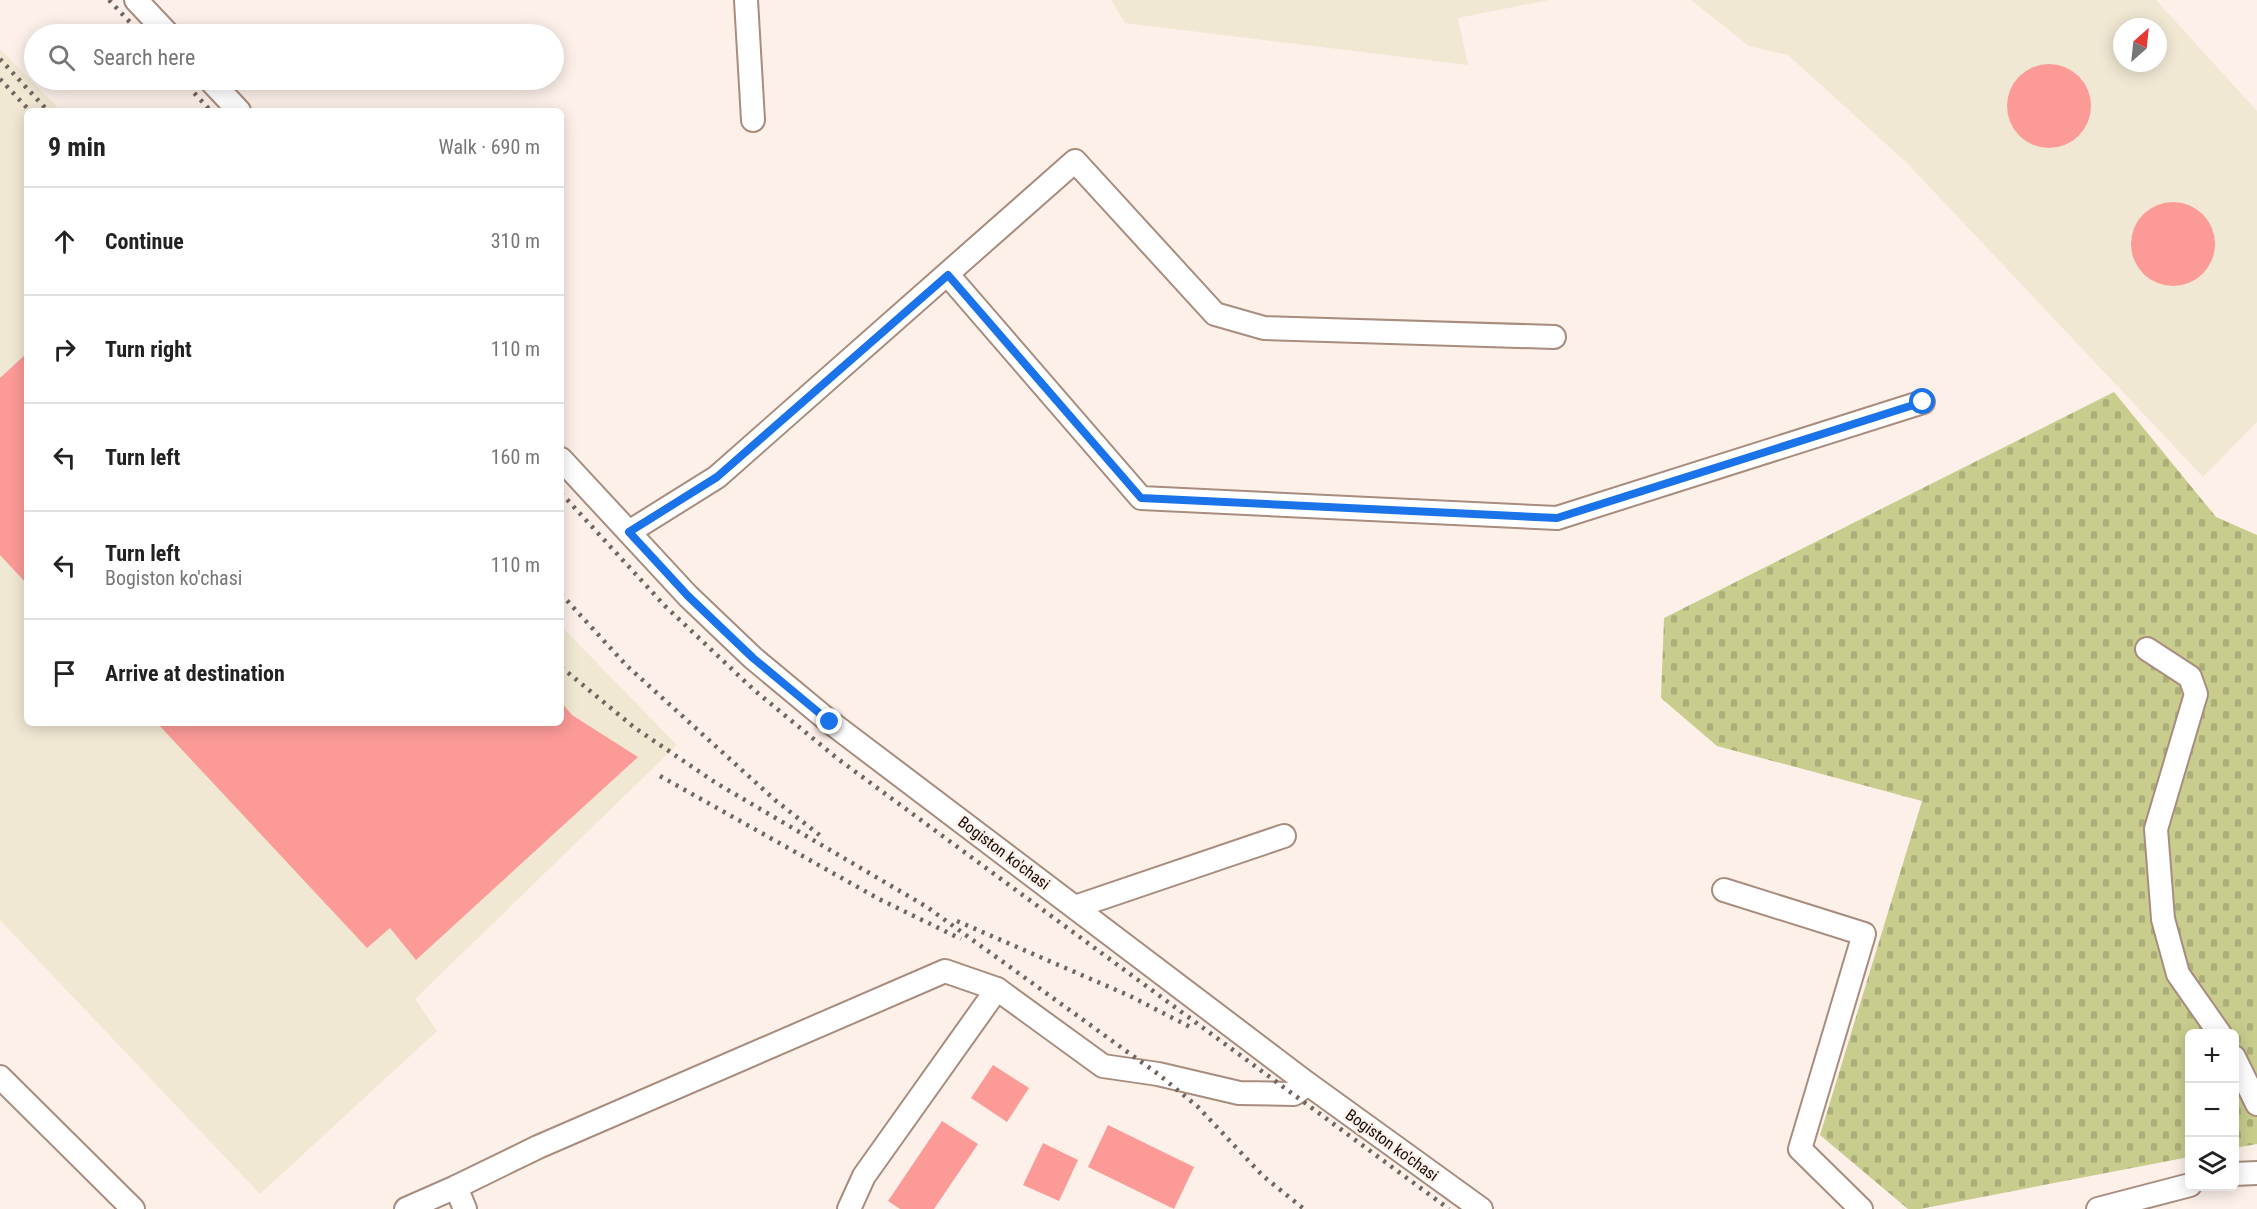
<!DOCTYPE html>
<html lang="en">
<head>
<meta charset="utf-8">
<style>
	body { margin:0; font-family:"Roboto Condensed",sans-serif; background:#f6f6f6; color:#222 }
	.controls { position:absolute; right:18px; bottom:18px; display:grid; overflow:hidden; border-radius:9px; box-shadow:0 3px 15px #0003 }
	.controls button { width:54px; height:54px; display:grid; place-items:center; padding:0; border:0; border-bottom:2px solid #e0e0e0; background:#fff; color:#222; font:30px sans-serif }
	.compass { position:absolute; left:2113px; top:18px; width:54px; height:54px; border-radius:50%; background:#fff; box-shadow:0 3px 15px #0003; rotate:27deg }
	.stop { position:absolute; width:18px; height:18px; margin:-14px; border:4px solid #1a73e8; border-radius:50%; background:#fff }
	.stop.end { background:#1a73e8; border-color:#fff; box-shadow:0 2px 6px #0008 }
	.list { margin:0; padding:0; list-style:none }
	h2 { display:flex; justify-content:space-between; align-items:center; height:78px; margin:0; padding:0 24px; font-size:26px }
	h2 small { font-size:20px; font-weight:400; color:#767676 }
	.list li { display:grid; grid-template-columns:39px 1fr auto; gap:18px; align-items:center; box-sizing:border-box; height:108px; padding:0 24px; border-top:2px solid #e0e0e0 }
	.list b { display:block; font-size:22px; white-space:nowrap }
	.list p { margin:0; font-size:20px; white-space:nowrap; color:#767676 }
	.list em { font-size:20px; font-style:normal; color:#767676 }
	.icon { flex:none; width:33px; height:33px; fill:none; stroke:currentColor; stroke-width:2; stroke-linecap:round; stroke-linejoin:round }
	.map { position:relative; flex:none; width:2257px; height:1209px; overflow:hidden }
	.search { position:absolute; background:#fff; box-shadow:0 3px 15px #0003; left:24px; top:24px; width:540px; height:66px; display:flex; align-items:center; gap:15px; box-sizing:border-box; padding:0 21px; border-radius:33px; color:#767676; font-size:22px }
	.panel { position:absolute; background:#fff; box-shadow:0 3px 15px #0003; left:24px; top:108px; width:540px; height:618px; border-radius:9px }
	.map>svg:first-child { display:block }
	.industrial { fill:#f0e8d3; fill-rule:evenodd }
	.cemetery { fill:url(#cemetery-stones) }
	.building { fill:#fc9a98 }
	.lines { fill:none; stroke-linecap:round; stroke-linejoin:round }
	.minor-casing { stroke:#a88c7e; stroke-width:26 }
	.minor { stroke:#fff; stroke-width:22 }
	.rail { stroke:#70655f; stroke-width:4.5; stroke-dasharray:3 6; stroke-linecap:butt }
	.route { stroke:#1a73e8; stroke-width:8 }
	.labels { text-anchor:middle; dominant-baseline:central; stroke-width:5; stroke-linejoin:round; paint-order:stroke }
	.street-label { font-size:16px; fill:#160c07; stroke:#fcf0e9 }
</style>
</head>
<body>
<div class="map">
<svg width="2257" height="1209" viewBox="0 0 2257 1209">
	<defs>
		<pattern id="cemetery-stones" width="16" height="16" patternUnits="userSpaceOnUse" patternTransform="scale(1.5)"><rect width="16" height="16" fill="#c8cc8d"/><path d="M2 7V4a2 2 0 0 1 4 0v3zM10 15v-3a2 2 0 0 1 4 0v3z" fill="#abae78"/></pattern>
	</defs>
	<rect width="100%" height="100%" fill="#fcf0e9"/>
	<g class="industrial">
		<polygon points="1111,0 1549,0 1458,18 1468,65 1125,23"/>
		<path d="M1691 0H2156L2257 111V422L2203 477 1907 163 1788 55 1749 46ZM2122 27H2158V63H2122Z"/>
		<polygon points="0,49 61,111 27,111 27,723 561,723 561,626 677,745 415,999 437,1031 260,1194 0,920"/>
	</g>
	<polygon class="cemetery" points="2114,392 2216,517 2257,535 2257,1144 2235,1148 2234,1034 2190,1034 2189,1157 1920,1209 1908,1209 1820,1135 1922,801 1717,746 1661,698 1664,618"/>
	<g class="building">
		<circle cx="2049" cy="106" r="42"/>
		<circle cx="2173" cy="244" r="42"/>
		<polygon points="27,353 27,584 0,555 0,378"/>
		<polygon points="561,702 572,715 638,757 416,960 390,928 367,948 157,723 561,723"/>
		<polygon points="993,1065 1029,1088 1007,1122 971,1098"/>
		<polygon points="942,1121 978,1144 934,1209 900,1209 888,1201"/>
		<polygon points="1108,1125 1194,1167 1174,1209 1088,1167"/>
		<polygon points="1043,1143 1078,1160 1059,1201 1023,1185"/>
	</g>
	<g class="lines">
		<defs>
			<g id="minor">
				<polyline points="136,0 168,34"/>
				<polyline points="746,0 753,120"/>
				<polyline points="210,80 239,111"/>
				<polyline points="948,275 1141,498 1557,518 1923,402"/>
				<polyline points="561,459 688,596 753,658 830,722 1308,1084 1481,1209"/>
				<polyline points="629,532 717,477 1075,161 1215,314 1264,328 1554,337"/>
				<polyline points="2147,649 2190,677 2196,694 2156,829 2163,919 2178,974 2220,1034"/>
				<polyline points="1724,890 1864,934 1800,1149 1861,1209"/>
				<polyline points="1075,907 1284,836"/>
				<polyline points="2234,1057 2257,1104"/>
				<polyline points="0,1077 133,1209"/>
				<polyline points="2234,1174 2257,1173"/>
				<polyline points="456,1187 465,1209"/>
				<polyline points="406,1209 456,1187 538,1147 945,971 997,989 1103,1066 1158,1074 1239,1093 1294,1094 1308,1084"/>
				<polyline points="849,1209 864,1176 997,989"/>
				<polyline points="2098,1209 2190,1185"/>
			</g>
		</defs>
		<use href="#minor" class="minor-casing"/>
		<use href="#minor" class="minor"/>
		<g class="rail">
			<polyline points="109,0 141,34"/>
			<polyline points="0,59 48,111"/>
			<polyline points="0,79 30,111"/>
			<polyline points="182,80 211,111"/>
			<polyline points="561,493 665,606 754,690 838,759 1449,1209"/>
			<polyline points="561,594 626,665 775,800 822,837"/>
			<polyline points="561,667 635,728 716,783 927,907 1158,1074 1198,1107 1263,1176 1304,1209"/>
			<polyline points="660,776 879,899 961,939"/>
			<polyline points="957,921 1130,996 1192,1028"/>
		</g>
	</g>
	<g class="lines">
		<polyline class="route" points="830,722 753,658 688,596 629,532 717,477 948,275 1141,498 1557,518 1923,402"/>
	</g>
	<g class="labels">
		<g class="street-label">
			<text transform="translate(1004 853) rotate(37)">Bogiston ko'chasi</text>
			<text transform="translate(1392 1145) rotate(36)">Bogiston ko'chasi</text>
		</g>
	</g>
</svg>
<div class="controls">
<button>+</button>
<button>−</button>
<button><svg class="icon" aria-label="layers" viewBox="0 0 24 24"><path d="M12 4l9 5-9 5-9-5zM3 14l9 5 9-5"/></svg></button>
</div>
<svg class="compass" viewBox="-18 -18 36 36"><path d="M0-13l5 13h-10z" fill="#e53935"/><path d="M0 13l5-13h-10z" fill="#767676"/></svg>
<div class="stop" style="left:1923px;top:402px"></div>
<div class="stop end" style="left:830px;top:722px"></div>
<div class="search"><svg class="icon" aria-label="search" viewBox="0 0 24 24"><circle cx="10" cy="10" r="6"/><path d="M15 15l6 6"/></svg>Search here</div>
<section class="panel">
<h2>9 min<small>Walk · 690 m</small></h2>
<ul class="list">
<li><svg class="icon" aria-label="ahead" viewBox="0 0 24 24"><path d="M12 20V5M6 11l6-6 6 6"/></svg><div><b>Continue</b></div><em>310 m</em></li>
<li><svg class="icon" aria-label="right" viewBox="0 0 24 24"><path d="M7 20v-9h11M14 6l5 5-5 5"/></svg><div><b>Turn right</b></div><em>110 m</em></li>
<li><svg class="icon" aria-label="left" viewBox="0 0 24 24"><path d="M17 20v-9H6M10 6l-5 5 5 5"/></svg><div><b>Turn left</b></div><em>160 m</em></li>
<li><svg class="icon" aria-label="left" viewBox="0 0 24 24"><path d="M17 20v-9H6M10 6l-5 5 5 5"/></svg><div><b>Turn left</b><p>Bogiston ko'chasi</p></div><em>110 m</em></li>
<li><svg class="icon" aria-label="arrive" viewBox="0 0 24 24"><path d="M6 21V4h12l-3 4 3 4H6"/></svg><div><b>Arrive at destination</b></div></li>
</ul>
</section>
</div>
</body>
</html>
